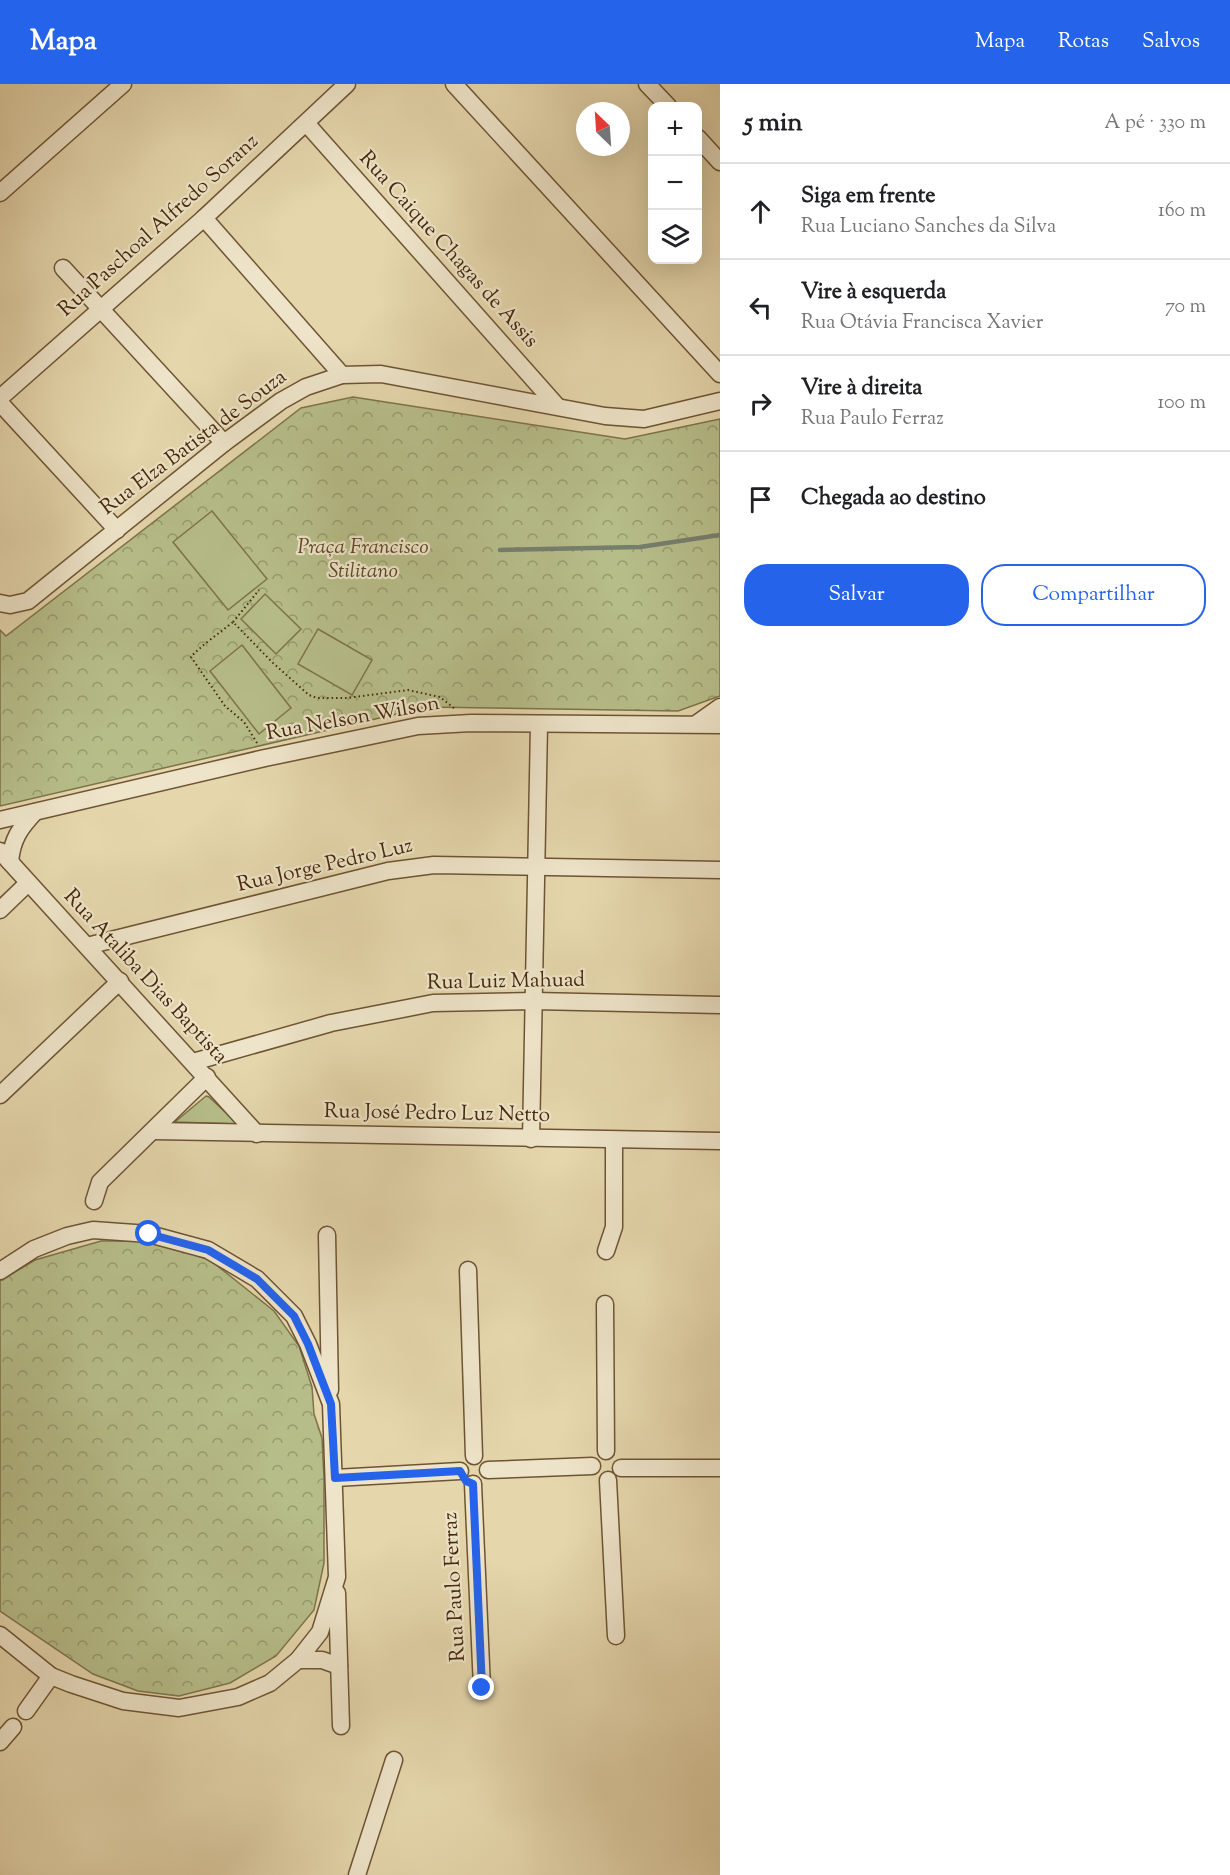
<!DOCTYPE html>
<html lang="pt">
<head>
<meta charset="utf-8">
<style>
	body { margin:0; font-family:"Sorts Mill Goudy",serif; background:#f6f6f6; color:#202124 }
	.controls { position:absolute; right:18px; top:18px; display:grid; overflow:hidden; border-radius:12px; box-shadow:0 6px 24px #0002 }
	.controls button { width:54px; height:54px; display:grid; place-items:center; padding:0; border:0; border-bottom:2px solid #e0e0e0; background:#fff; color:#202124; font:30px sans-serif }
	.compass { position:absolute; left:576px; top:18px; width:54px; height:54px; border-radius:50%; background:#fff; box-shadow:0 6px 24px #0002; rotate:335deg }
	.stop { position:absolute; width:18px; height:18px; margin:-14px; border:4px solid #2563eb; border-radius:50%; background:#fff }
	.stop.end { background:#2563eb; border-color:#fff; box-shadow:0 2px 6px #0008 }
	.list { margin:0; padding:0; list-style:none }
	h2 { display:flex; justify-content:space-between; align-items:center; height:78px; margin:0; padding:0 24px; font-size:26px }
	h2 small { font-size:20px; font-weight:400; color:#757577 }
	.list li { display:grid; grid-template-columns:39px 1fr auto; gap:18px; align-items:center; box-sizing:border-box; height:96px; padding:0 24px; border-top:2px solid #e0e0e0 }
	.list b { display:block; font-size:22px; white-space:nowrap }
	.list p { margin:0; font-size:20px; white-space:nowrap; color:#757577 }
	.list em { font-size:20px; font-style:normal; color:#757577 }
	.actions { display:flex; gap:12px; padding:18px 24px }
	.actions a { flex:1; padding:14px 0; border:2px solid #2563eb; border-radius:24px; text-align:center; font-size:21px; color:#2563eb }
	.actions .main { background:#2563eb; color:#fff }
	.icon { flex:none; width:33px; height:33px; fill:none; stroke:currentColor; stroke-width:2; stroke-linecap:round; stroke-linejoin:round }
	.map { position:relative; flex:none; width:720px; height:1791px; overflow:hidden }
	header { display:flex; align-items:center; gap:36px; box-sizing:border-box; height:84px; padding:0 30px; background:#2563eb; color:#fff }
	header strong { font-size:28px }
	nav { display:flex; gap:33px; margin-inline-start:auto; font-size:21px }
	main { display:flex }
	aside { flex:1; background:#fff }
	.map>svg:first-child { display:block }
	.forest { fill:url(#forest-crowns); stroke:#7e734a; stroke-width:1.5 }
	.green { fill:#b6bd89; stroke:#7e734a; stroke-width:1.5 }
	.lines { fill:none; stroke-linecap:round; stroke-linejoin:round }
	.stream { stroke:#767f6e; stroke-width:4.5 }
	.minor-casing { stroke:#6e5434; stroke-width:19 }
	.path { stroke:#46290c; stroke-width:2; stroke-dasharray:1.5 3; stroke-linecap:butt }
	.minor { stroke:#eee4c9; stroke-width:16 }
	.route { stroke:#2563eb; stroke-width:8 }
	.labels { text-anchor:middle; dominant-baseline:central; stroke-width:4.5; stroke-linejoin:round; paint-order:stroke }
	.street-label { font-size:21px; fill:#46290c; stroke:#eee4c9 }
	.park-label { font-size:21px; font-style:italic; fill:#5c4725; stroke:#eee4c9 }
</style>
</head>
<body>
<header>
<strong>Mapa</strong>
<nav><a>Mapa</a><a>Rotas</a><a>Salvos</a></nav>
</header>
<main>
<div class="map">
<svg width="720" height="1791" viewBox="0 0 720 1791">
	<defs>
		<pattern id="forest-crowns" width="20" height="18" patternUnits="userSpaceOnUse" patternTransform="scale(1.5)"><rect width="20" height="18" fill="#b6bd89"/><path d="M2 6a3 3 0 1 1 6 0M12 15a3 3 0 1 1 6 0" fill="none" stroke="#969a6e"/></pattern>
	</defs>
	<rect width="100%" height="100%" fill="#e5d6ac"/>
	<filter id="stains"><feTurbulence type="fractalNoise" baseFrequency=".00333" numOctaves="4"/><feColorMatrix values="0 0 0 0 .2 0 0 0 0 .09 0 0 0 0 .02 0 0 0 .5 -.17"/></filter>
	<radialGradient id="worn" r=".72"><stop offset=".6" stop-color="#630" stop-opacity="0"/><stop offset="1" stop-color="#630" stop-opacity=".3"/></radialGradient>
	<g class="forest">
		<polygon points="353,313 625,355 720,335 720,612 678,627 427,623 0,722 0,546 6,552 301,324"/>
		<polygon points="101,1157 136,1157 172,1163 210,1176 274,1227 299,1262 312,1303 314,1330 322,1354 324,1394 324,1479 314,1526 276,1572 230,1599 179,1612 138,1607 93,1590 0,1527 0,1197 35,1176"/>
	</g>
	<g class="green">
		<polygon points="212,427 267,495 228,526 173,458"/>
		<polygon points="265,510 301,545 276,570 241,535"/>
		<polygon points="318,545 372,576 352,611 298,580"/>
		<polygon points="242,561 291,624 259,650 210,587"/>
		<polygon points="206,1012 209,1013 238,1040 175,1038"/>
	</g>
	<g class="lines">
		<polyline class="stream" points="500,466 640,463 720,451"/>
		<defs>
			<g id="minor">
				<polyline points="454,0 720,290"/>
				<polyline points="647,0 668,22"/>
				<polyline points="306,39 557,322"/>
				<polyline points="698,54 720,78"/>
				<polyline points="0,109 123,0"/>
				<polyline points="204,134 342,291"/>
				<polyline points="63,184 224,359"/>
				<polyline points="0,314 204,134 347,0"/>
				<polyline points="0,319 117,446"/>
				<polyline points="0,519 10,521 28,517 224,359 281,317 306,303 342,291 381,290 605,332 644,335 720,317"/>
				<polyline points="696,640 720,623"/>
				<polyline points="0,736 265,674 418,642 471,639 720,641"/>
				<polyline points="0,767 257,1050"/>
				<path d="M10 778C12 755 20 744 35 728"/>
				<polyline points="0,826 28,799"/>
				<polyline points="87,862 388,787 434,781 720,786"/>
				<polyline points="193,978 331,939 433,919 534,917 720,921"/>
				<polyline points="0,1011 120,897"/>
				<polyline points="154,1047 720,1057"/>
				<polyline points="531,1055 539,641"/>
				<polyline points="94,1117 100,1098 207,993"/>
				<polyline points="327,1151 330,1306"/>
				<polyline points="606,1167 614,1143 614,1056"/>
				<polyline points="468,1186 474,1372"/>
				<polyline points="0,1187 34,1165 67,1152 93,1146 149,1150 208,1166 257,1195 294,1232 308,1260 331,1320 337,1493 320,1548 298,1576 270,1599 238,1613 179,1624 123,1617 71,1600 51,1592 0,1551"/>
				<polyline points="605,1220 606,1367"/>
				<polyline points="621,1384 720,1384"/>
				<polyline points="488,1386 592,1382"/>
				<polyline points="335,1394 460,1387"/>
				<polyline points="608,1396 616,1552"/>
				<polyline points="473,1400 482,1604"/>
				<polyline points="337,1509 341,1642"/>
				<polyline points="298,1576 322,1576 339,1582"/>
				<polyline points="26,1627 51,1592"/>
				<polyline points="0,1658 13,1643"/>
				<polyline points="357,1791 394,1676"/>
			</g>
		</defs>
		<use href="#minor" class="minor-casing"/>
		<g class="path">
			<polyline points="233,538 259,506"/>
			<path d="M257 659 244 638 225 622 191 573C198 564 222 547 233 538L273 579 309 611 317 614H347L408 606 440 613 455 625"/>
		</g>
		<use href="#minor" class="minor"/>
	</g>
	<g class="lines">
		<polyline class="route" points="149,1150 208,1166 257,1195 294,1232 308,1260 331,1320 335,1394 460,1387 466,1397 473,1400 482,1604"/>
	</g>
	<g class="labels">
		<g class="street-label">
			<text transform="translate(159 142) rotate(-42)">Rua Paschoal Alfredo Soranz</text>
			<text transform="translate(448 166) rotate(48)">Rua Caique Chagas de Assis</text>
			<text transform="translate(194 359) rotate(-37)">Rua Elza Batista de Souza</text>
			<text transform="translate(353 635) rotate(-10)">Rua Nelson Wilson</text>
			<text transform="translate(325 782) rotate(-13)">Rua Jorge Pedro Luz</text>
			<text transform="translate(145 893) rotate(47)">Rua Ataliba Dias Baptista</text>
			<text transform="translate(506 898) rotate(-1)">Rua Luiz Mahuad</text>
			<text transform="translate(437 1030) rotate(1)">Rua José Pedro Luz Netto</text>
			<text transform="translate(455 1503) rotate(-93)">Rua Paulo Ferraz</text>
		</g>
		<g class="park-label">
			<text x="363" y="464">Praça Francisco<tspan x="363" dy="24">Stilitano</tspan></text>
		</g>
	</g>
	<rect width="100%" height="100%" filter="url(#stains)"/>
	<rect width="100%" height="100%" fill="url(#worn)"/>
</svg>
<div class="controls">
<button>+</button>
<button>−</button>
<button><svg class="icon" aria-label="layers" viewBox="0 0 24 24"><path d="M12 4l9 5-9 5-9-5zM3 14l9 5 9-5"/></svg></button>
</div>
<svg class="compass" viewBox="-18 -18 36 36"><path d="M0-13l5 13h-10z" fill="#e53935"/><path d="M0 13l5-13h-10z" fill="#757577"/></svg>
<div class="stop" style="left:149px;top:1150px"></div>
<div class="stop end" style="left:482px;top:1604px"></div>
</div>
<aside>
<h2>5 min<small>A pé · 330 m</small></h2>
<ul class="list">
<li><svg class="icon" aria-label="ahead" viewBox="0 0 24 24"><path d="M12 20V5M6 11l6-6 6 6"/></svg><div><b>Siga em frente</b><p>Rua Luciano Sanches da Silva</p></div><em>160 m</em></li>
<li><svg class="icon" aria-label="left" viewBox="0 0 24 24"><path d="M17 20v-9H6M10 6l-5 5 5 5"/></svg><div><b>Vire à esquerda</b><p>Rua Otávia Francisca Xavier</p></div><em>70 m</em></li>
<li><svg class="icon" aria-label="right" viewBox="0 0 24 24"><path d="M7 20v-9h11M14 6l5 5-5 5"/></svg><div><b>Vire à direita</b><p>Rua Paulo Ferraz</p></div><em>100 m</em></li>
<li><svg class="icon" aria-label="arrive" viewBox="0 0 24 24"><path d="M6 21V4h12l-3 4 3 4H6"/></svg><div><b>Chegada ao destino</b></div></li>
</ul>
<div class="actions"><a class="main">Salvar</a><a>Compartilhar</a></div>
</aside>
</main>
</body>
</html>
